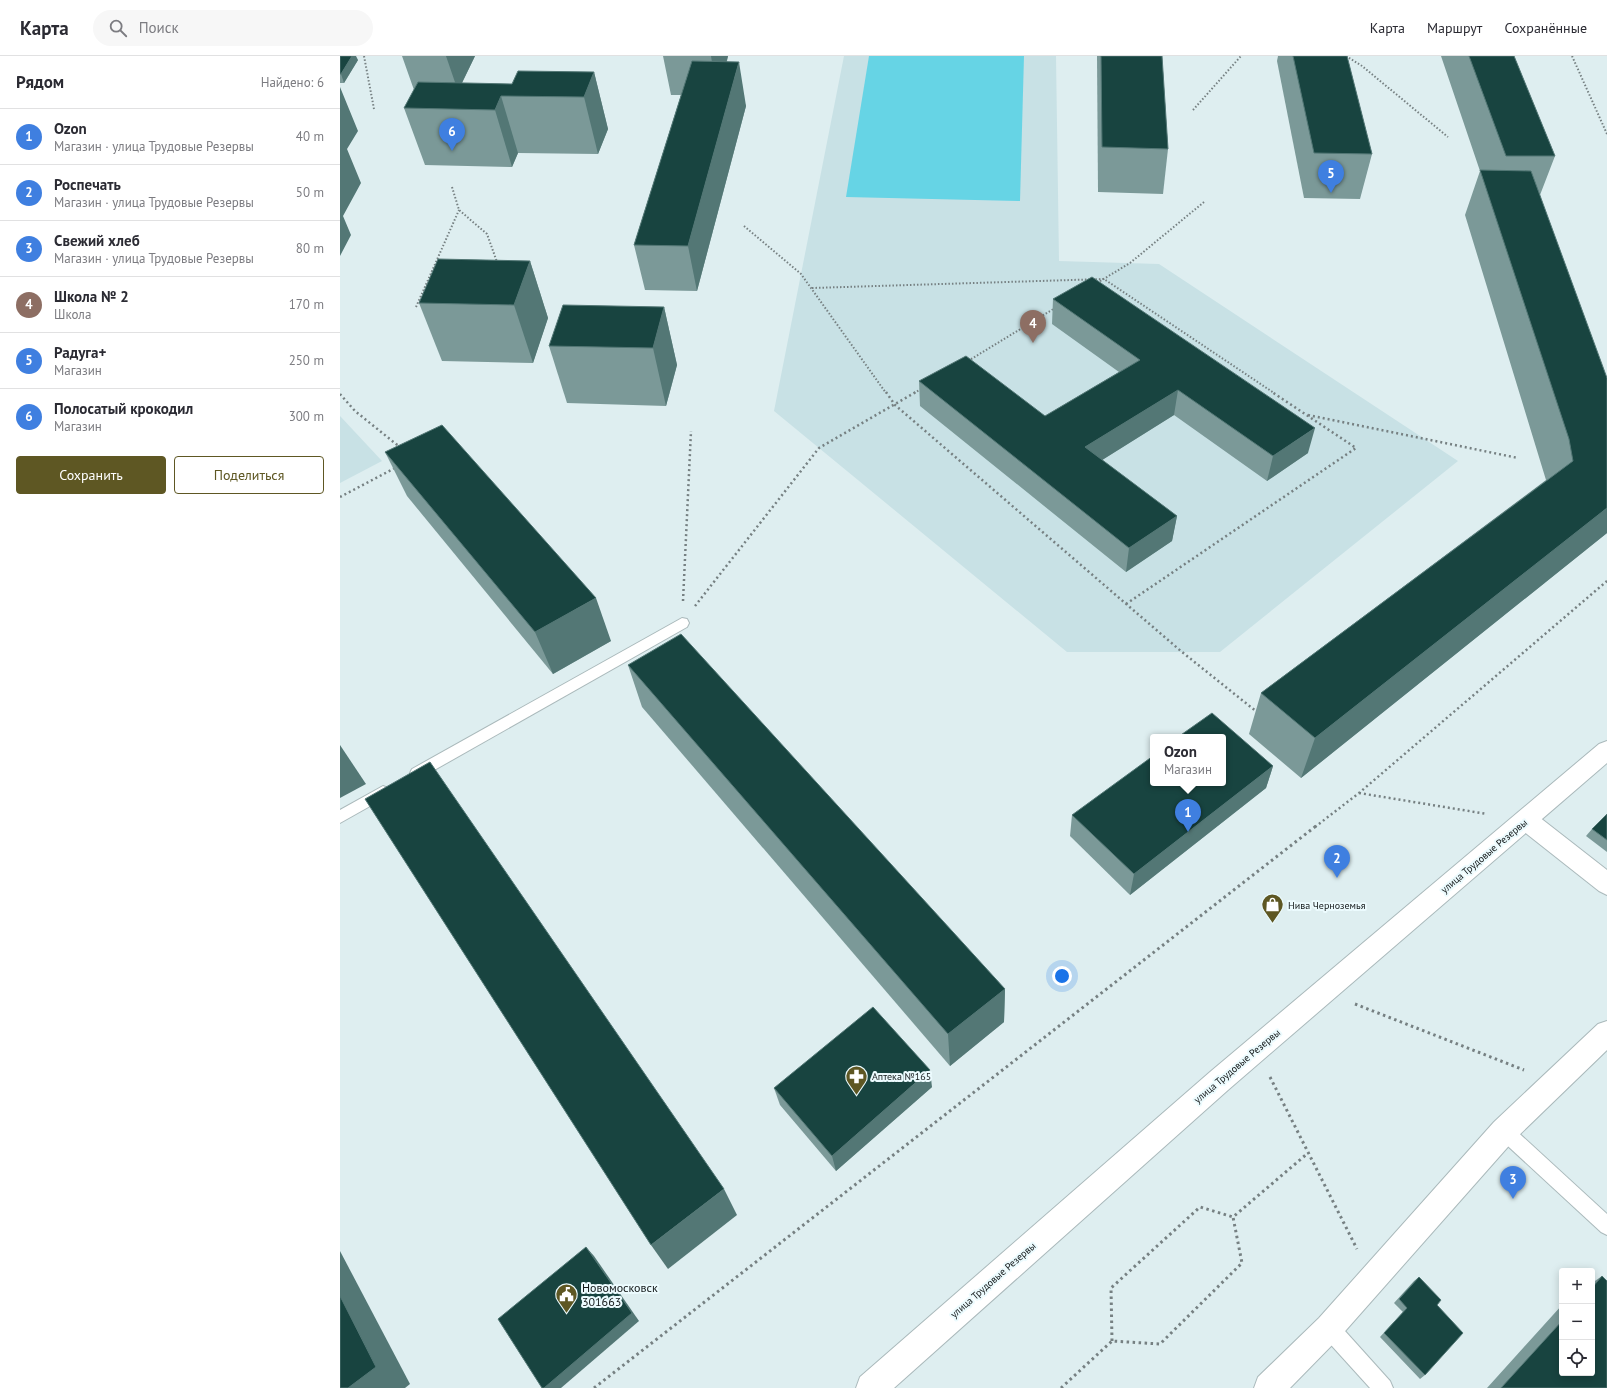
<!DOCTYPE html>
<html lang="ru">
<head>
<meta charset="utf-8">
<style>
	body { margin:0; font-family:"PT Sans",sans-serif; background:#f7f7f7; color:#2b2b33 }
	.controls { position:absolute; right:12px; bottom:12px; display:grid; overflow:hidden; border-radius:4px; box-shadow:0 2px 10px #0003 }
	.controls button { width:36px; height:36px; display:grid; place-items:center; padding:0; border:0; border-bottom:1px solid #e1e1e2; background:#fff; color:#2b2b33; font:20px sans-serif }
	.you { position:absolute; left:722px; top:920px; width:14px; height:14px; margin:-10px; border:3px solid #fff; border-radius:50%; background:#1a73e8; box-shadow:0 0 0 6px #1a73e833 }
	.badge { display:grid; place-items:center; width:26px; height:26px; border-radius:50%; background:#5e5723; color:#fff; font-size:13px; font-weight:700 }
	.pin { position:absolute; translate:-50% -33px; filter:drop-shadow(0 1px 2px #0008) }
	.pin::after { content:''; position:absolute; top:21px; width:14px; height:12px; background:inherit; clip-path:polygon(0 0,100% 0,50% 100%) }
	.popup { position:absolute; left:810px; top:678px; width:76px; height:52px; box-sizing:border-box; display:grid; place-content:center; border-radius:4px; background:#fff; filter:drop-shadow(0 1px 3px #0005); font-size:13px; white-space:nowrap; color:#7c7c81 }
	.popup b { font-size:15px; color:#2b2b33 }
	.popup::after { content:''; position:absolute; left:50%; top:100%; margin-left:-8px; border:8px solid transparent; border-top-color:#fff }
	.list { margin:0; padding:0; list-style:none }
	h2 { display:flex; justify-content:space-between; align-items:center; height:52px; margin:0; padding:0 16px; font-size:17px }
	h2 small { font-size:13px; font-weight:400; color:#7c7c81 }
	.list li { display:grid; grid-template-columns:26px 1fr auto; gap:12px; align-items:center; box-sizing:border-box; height:56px; padding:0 16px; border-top:1px solid #e1e1e2 }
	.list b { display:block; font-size:15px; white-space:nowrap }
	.list p { margin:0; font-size:13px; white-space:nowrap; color:#7c7c81 }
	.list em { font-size:13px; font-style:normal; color:#7c7c81 }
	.actions { display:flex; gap:8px; padding:12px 16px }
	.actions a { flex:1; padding:9px 0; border:1px solid #5e5723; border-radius:4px; text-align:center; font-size:14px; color:#5e5723 }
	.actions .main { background:#5e5723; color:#fff }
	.icon { flex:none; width:22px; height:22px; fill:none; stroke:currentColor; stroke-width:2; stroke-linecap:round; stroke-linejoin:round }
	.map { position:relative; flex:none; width:1267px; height:1332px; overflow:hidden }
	header { display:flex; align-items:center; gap:24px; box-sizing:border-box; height:56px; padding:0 20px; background:#fff; border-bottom:1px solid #e1e1e2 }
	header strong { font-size:19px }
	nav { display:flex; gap:22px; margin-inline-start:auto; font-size:14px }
	.search { width:280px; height:36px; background:#f7f7f7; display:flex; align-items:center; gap:10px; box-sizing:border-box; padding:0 14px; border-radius:22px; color:#7c7c81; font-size:15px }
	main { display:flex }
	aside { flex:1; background:#fff }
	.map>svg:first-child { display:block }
	.built { fill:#c8e1e5 }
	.green { fill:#66d4e5 }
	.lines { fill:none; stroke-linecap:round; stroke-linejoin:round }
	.service-casing { stroke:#aab9bb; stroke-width:2 }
	.minor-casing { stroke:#aab9bb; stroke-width:2 }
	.tertiary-casing { stroke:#aab9bb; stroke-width:2 }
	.path-far2 { stroke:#768082; stroke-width:2; stroke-dasharray:1.5 2; stroke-linecap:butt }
	.path-far1 { stroke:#768082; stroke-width:2.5; stroke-dasharray:2 3; stroke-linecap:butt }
	.path { stroke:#768082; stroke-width:3; stroke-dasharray:2.5 3.5; stroke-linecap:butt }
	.service { fill:#fff; fill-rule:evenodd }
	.minor { fill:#fff; fill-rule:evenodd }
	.tertiary { fill:#fff; fill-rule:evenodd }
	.wall { fill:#7b9998 }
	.shaded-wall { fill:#537775 }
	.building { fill:#184440; stroke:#537775 }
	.labels { text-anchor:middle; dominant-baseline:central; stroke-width:4; stroke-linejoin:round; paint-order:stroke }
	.street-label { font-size:10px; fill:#131819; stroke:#ecfbfe }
	.poi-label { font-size:10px; fill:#131819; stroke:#ecfbfe; text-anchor:start }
	.near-poi-label { font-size:12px; fill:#131819; stroke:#ecfbfe; text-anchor:start }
</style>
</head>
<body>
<header>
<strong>Карта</strong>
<div class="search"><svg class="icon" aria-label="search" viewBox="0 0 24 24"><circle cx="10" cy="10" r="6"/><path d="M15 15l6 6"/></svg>Поиск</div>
<nav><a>Карта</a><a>Маршрут</a><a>Сохранённые</a></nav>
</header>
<main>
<aside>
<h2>Рядом<small>Найдено: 6</small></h2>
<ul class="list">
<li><span class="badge" style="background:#3f7fe0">1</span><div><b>Ozon</b><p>Магазин · улица Трудовые Резервы</p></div><em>40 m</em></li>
<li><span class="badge" style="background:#3f7fe0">2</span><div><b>Роспечать</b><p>Магазин · улица Трудовые Резервы</p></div><em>50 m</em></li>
<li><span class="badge" style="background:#3f7fe0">3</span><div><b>Свежий хлеб</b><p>Магазин · улица Трудовые Резервы</p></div><em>80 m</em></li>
<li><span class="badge" style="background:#8d6e63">4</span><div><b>Школа № 2</b><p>Школа</p></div><em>170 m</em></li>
<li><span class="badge" style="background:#3f7fe0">5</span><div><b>Радуга+</b><p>Магазин</p></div><em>250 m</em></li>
<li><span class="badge" style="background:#3f7fe0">6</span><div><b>Полосатый крокодил</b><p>Магазин</p></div><em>300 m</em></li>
</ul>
<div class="actions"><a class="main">Сохранить</a><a>Поделиться</a></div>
</aside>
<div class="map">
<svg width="1267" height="1332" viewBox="0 0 1267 1332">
	<rect width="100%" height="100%" fill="#deeef0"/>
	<g class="built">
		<polygon points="504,0 716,0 719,205 819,208 1118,405 880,596 727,596 434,355"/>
		<polygon points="0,360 42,405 0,427"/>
	</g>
	<polygon class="green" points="529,0 684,0 680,145 506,141"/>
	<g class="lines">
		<defs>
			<g id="service">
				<polygon points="342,562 347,563 349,567 347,571 82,721 77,723 72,721 70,717 72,713"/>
				<polygon points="43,730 48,732 50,736 48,740 0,767 0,754"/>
				<polygon points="1164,1067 1170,1069 1267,1158 1267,1179 1261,1176 1158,1081 1155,1075 1158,1069"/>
				<polygon points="989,1263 996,1265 1050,1325 1053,1332 1030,1332 982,1279 980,1272 982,1265"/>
			</g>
			<g id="minor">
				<polygon points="1186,754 1194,757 1267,814 1267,839 1259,835 1178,771 1174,764 1178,757"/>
				<polygon points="1267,965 1267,994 1174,1084 999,1282 950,1332 914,1332 918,1321 979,1262 1154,1066 1258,968"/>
			</g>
			<polygon id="tertiary" points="1267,685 1267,707 888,1034 554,1332 516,1332 520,1321 870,1016 1259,688"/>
		</defs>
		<use href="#service" class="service-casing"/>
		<use href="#minor" class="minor-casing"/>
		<use href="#tertiary" class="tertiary-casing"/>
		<g class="path-far2">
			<polyline points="24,0 34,53"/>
			<polyline points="1006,0 1022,10 1108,81"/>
			<polyline points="1232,0 1267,78"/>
			<polyline points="853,54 901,0"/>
			<polyline points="112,131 119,154 147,178 157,206"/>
			<polyline points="404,170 461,218 546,337"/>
			<polyline points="757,227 790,207 864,146"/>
			<polyline points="472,232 764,223 934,337"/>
			<polyline points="76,251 119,154"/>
			<polyline points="628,305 715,252"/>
			<polyline points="574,337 581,333"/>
		</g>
		<g class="path-far1">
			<polyline points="546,336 555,349 842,596 917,656"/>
			<polyline points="0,338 15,355 61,392"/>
			<polyline points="968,359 1178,402"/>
			<polyline points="0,441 55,412"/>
			<polyline points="343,545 351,375"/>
			<polyline points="786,548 1016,392 932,336"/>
			<polyline points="355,550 479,392 576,336"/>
			<polyline points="1019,737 1147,758"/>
			<polyline points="975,771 1019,737 1267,525"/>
		</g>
		<g class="path">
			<polyline points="1015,948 1184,1014"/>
			<polyline points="930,1021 1017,1193"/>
			<polyline points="772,1285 771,1232 860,1151 893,1161"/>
			<polyline points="254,1332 976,770"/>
			<polyline points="721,1332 772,1285 820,1288 902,1207 893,1161 968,1097"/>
		</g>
		<use href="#service" class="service"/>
		<use href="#minor" class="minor"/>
		<use href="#tertiary" class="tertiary"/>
	</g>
	<g class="wall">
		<polygon points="0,0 18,4 4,27 0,27"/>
		<polygon points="62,0 135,0 122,27 172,28 254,16 268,73 258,98 178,97 172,111 85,109 64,52 74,34"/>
		<polygon points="323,0 388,0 387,5 406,50 357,235 305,234 294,189 341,39 331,39"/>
		<polygon points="757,0 822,0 828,93 823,138 758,136"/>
		<polygon points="938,0 1007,0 1032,98 1020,143 964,142 937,5"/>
		<polygon points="1101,0 1174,0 1215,100 1200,139 1267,477 961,722 909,678 921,637 1206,424 1125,159 1140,115"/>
		<polygon points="190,205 208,262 193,307 102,305 79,247"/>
		<polygon points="713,243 968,397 927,425 834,359 762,404 837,460 832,485 786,516 580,350 579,325 705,360 779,316 712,268"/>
		<polygon points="324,251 337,309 326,350 227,347 209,290"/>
		<polygon points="45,396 271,585 213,618 67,440"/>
		<polygon points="288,609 665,933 664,966 610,1010 302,651"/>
		<polygon points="933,710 926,732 790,839 730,780 732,759"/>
		<polygon points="1267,758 1267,796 1246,780 1252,773"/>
		<polygon points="592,1031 496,1115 440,1049 434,1032"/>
		<polygon points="1262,1220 1267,1332 1147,1332 1222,1249 1222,1317 1252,1317 1252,1227"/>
		<polygon points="1079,1221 1097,1249 1085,1319 1080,1323 1040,1281 1063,1256 1054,1247 1074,1225"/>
	</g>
	<g class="shaded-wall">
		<polygon points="12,0 16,0 18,4 4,27 1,18"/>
		<polygon points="106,0 135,0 118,35"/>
		<polygon points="371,0 388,0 377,40"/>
		<polygon points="399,6 406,50 357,235 348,190"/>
		<polygon points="254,16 268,73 258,98 244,41"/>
		<polygon points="0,31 18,75 7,93 21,127 3,160 11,179 0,200"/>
		<polygon points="161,40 178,97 172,111 155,54"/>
		<polygon points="190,205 208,262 193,307 174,249"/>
		<polygon points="324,251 337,309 326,350 313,292"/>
		<polygon points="838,334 834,359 743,416 745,391"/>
		<polygon points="975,372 968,397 927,425 933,400"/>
		<polygon points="1267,452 1267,477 961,722 975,682"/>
		<polygon points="837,460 832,485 786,516 789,492"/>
		<polygon points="256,542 271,585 213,618 195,576"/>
		<polygon points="0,689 26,728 0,742"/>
		<polygon points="933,710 926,732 790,839 794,818"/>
		<polygon points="665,933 664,966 610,1010 608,978"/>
		<polygon points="590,1014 592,1031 496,1115 492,1100"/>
		<polygon points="384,1133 397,1159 328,1213 311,1189"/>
		<polygon points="246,1191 254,1200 299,1265 221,1332 204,1332"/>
		<polygon points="0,1195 70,1328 65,1332 8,1332 0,1240"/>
	</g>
	<g class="building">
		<polygon points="0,0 12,0 1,18 0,18"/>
		<polygon points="761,0 822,0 828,93 762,91"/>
		<polygon points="953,0 1007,0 1032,98 974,97"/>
		<polygon points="1129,0 1174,0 1215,100 1166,100"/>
		<polygon points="352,5 399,6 348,190 294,189"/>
		<polygon points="178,15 254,16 244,41 161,40 155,54 64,52 78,26 172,28"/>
		<polygon points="1140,114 1191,115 1267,322 1267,452 975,682 921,637 1233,405 1229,383"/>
		<polygon points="98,203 190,205 174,249 79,247"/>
		<polygon points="752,221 975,372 933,400 838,334 745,391 837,460 789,492 579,325 626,300 705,360 800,304 713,243"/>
		<polygon points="223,249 324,251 313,292 209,290"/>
		<polygon points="102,369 256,542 195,576 45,396"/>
		<polygon points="341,578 665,933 608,978 288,609"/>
		<polygon points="872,657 933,710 794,818 732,759 813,700 813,727 883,727 883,681 838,681"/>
		<polygon points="90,706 384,1133 311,1189 25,743"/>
		<polygon points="1267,758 1267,784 1252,773"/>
		<polygon points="533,951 590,1014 492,1100 434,1032"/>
		<polygon points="246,1191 292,1257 204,1332 202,1332 158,1263"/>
		<polygon points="1262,1220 1267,1225 1267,1332 1161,1332 1222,1265 1222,1317 1252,1317 1252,1232"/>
		<polygon points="1079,1221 1101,1244 1097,1249 1123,1277 1085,1319 1044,1277 1067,1252 1059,1243"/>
		<polygon points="0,1240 36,1311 8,1332 0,1332"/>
	</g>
	<defs>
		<symbol id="shop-pin" viewBox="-11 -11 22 30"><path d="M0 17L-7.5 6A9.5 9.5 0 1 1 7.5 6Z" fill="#5e5723" stroke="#ecfbfe"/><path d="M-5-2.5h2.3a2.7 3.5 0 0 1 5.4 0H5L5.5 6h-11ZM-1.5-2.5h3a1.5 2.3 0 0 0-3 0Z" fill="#fff"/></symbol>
		<symbol id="pharmacy-pin" viewBox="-11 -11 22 30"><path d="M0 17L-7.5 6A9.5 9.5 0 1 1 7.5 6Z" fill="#5e5723" stroke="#ecfbfe"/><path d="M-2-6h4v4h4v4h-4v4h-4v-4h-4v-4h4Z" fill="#fff"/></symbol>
		<symbol id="civic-pin" viewBox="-11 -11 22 30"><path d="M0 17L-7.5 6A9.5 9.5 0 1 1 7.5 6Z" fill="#5e5723" stroke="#ecfbfe"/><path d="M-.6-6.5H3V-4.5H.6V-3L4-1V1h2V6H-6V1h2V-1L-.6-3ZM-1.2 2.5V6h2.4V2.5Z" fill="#fff"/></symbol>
	</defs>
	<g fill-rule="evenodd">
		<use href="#shop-pin" x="920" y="836" width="25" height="34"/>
		<use href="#pharmacy-pin" x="504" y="1008" width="25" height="34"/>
		<use href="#civic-pin" x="214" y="1226" width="25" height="34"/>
	</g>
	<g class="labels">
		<g class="street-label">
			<text transform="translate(1144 800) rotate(-40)">улица Трудовые Резервы</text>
			<text transform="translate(897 1010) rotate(-40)">улица Трудовые Резервы</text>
			<text transform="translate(653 1224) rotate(-41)">улица Трудовые Резервы</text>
		</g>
		<g class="poi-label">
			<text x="948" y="849">Нива Черноземья</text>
			<text x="532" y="1020">Аптека №165</text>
		</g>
		<g class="near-poi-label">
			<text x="242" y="1231">Новомосковск<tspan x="242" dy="14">301663</tspan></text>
		</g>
	</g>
</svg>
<div class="controls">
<button>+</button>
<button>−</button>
<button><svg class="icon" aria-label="locate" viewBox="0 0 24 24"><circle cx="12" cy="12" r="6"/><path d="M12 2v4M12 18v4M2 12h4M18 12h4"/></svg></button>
</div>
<div class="you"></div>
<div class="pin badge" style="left:848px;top:776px;background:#3f7fe0">1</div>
<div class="popup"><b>Ozon</b>Магазин</div>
<div class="pin badge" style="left:997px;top:822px;background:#3f7fe0">2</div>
<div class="pin badge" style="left:1173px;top:1143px;background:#3f7fe0">3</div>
<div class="pin badge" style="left:693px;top:287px;background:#8d6e63">4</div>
<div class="pin badge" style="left:991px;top:137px;background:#3f7fe0">5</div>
<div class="pin badge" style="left:112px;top:95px;background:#3f7fe0">6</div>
</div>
</main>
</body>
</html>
